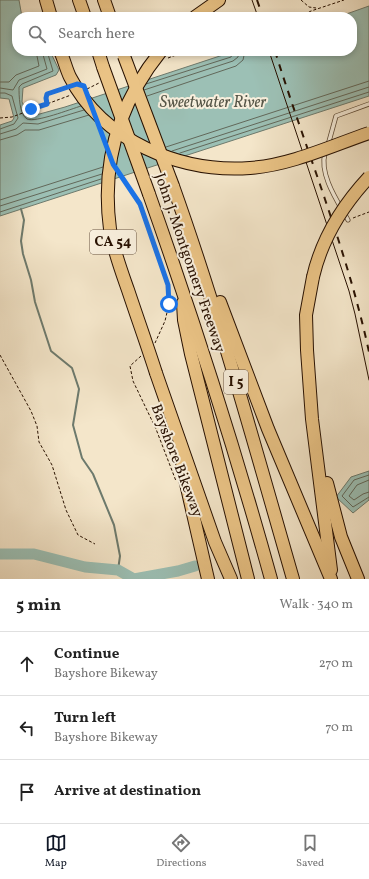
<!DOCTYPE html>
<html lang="en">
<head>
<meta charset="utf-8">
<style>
	body { margin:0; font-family:Vollkorn,serif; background:#f6f6f6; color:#222 }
	.stop { position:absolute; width:12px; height:12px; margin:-9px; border:3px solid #1a73e8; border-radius:50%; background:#fff }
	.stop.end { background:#1a73e8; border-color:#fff; box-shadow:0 1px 4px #0008 }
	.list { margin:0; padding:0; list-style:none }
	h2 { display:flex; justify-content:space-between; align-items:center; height:52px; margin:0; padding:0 16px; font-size:17px }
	h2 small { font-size:13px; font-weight:400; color:#767676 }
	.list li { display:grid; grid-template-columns:26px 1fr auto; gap:12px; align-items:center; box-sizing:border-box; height:64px; padding:0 16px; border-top:1px solid #e0e0e0 }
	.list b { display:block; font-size:15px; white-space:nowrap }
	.list p { margin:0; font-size:13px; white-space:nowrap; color:#767676 }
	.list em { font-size:13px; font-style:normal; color:#767676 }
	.icon { flex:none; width:22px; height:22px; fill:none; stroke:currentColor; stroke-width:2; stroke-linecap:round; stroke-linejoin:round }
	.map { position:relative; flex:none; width:369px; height:579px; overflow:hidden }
	.search { position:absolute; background:#fff; box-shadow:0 2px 6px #0003; left:12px; right:12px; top:12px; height:44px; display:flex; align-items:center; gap:10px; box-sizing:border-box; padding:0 14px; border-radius:16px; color:#767676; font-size:15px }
	.sheet { height:244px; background:#fff }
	nav { display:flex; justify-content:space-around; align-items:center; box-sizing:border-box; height:56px; border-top:1px solid #e0e0e0; background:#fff; font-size:11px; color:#767676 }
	nav a { display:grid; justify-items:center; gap:2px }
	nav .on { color:#111827 }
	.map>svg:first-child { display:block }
	.water { fill:#9cc0b5; stroke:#6d7a6d }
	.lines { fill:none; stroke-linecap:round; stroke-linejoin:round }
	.shore { stroke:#62685a; stroke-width:1 }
	.stream { stroke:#6d7a6d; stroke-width:2 }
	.river { stroke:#9cc0b5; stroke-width:11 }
	.service-casing { stroke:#5a4632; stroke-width:5 }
	.motorway-casing { stroke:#271000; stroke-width:14 }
	.path { stroke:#271000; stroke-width:1; stroke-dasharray:3 2; stroke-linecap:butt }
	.service { stroke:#f8efdd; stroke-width:3.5 }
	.motorway { stroke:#eac385; stroke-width:12 }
	.tram { stroke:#271000; stroke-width:1 }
	.rail { stroke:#271000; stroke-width:2; stroke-dasharray:7 7; stroke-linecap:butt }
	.motorway-bridge-casing { stroke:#271000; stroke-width:14; stroke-linecap:butt }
	.path-bridge { stroke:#271000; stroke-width:1; stroke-dasharray:3 2; stroke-linecap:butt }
	.motorway-bridge { stroke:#eac385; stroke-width:12 }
	.route { stroke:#1a73e8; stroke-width:5 }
	.labels { text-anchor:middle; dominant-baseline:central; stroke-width:4; stroke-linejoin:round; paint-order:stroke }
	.shield { fill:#f8efdd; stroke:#665342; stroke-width:1 }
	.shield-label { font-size:14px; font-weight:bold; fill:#271000 }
	.street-label { font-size:15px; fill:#271000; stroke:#f8efdd }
	.water-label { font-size:16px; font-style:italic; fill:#565648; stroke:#f8efdd }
</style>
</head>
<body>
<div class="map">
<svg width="369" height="579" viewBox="0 0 369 579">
	<rect width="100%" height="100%" fill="#f4e6ca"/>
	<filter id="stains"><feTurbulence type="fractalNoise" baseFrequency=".005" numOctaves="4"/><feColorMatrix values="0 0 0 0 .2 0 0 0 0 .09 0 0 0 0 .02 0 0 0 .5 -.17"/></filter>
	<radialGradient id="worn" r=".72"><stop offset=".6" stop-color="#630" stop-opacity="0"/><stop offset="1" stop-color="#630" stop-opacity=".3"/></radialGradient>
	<g class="water">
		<polygon points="0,0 19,0 22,17 17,17 17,51 50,51 59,70 56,75 23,88 22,102 29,115 36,115 65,107 235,51 352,51 352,17 338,17 369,6 369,96 0,216 0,125 12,121 14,118 9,99 0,98"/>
		<polygon points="369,471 369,500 353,513 336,497 351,477"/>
	</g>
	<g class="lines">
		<g class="shore">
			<path d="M47 51 53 71 22 84 19 87C19 95 19 114 27 119 35 123 71 109 81 106"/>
			<polyline points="0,82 9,82 16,75 39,66 36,51"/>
			<polyline points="146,84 231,57 234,51"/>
			<polyline points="0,88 13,90 19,80 47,69 42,51"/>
			<polyline points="144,90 233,61 238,57 239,51"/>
			<polyline points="0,93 5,93 12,96 18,118 14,124 0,129"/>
			<polyline points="147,96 236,66 243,60 245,51"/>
			<polyline points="0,134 16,129 23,123 38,124 84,110"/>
			<polyline points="0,140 17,135 25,130 39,130 89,115"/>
			<polyline points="166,147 369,81"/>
			<polyline points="172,151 369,87"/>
			<polyline points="180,153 369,92"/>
			<polyline points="0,200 103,167"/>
			<polyline points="0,206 102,174"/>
			<polyline points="0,212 101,179"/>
			<polyline points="369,475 354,480 342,496 353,507 369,497"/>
			<polyline points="369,480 357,485 349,496 354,500 363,494 369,492"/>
		</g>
		<polyline class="stream" points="21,209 24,220 21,241 23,254 31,280 35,302 51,351 72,368 79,389 73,425 82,458 93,474 114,525 120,556 118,570"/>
		<polyline class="river" points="0,554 34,554 85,567 118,570 134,579 178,571 195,566"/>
		<defs>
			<g id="service">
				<polyline points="328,145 336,116 369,104"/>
				<path d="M325 153C319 175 338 202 348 220"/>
			</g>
			<g id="motorway">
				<polyline points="46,0 51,17"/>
				<polyline points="79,0 85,17"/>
				<polyline points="104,0 110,17"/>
				<polyline points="195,17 219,0"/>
				<polyline points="98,51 103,67"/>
				<path d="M173 186C219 315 255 447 293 579"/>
				<path d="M149 194C194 321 235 449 271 579"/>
				<polyline points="313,277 306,315 307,350 312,419 331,570"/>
				<polyline points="220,302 268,429 331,579"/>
				<polyline points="183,303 184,320 191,354 248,579"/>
				<polyline points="156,373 215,542 231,579"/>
				<polyline points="182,466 208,579"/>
				<polyline points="327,483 341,537 358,579"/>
			</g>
		</defs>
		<use href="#service" class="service-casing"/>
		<use href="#motorway" class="motorway-casing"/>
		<g class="path">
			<polyline points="301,0 309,7 316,8"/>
			<polyline points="300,17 311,11 344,0"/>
			<polyline points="168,58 187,51"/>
			<polyline points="87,89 99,83"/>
			<polyline points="47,103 46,98 47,94 65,88"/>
			<polyline points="0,118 12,117 71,95"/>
			<polyline points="127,187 140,204 168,285 169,304 165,321 155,343"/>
			<polyline points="353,218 369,212"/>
			<polyline points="0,355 31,411 37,426 39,442 52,465 66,510 78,535 95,544"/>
			<polyline points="141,356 130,366 133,381 156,429 176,481"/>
		</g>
		<use href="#service" class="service"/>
		<use href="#motorway" class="motorway"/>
		<g class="tram">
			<polyline points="252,0 258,17"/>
			<polyline points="269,51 349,291 355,314 369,380"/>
		</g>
		<g class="rail">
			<polyline points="257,0 263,17"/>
			<path d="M275 51C306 151 347 249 369 352"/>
		</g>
		<defs>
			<g id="motorway-bridge">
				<path d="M60 51C64 59 66 69 70 77 103 141 180 173 250 168 291 165 331 146 369 133"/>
				<polyline points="124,56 173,186"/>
				<polyline points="103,67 149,194"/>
				<path d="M313 277C322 238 342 206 369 177"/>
				<path d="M156 373C147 345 137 317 128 290 121 270 113 249 110 229 101 162 119 103 161 51"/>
			</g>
		</defs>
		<use href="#motorway-bridge" class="motorway-bridge-casing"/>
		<g class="path-bridge">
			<polyline points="101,130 105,142"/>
			<polyline points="119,173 127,187"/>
		</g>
		<use href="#motorway-bridge" class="motorway-bridge"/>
	</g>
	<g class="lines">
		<polyline class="route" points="31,109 47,104 46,98 47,94 77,84 84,86 113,164 140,204 168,285 169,304"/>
	</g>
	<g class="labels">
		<g class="shield">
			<rect x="90" y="230" width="46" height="24" rx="3"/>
			<rect x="224" y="370" width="24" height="24" rx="3"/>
		</g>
		<g class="shield-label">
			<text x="113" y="242">CA 54</text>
			<text x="236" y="382">I 5</text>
		</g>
		<g class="street-label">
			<text transform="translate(189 263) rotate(71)">John J. Montgomery Freeway</text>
			<text transform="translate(176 461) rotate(69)">Bayshore Bikeway</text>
		</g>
		<g class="water-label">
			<text x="213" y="103">Sweetwater River</text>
		</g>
	</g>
	<rect width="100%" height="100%" filter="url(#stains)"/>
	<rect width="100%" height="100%" fill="url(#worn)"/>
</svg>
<div class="stop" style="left:169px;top:304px"></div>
<div class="stop end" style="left:31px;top:109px"></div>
<div class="search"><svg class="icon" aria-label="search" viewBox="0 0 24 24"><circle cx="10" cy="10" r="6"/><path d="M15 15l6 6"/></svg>Search here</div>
</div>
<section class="sheet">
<h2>5 min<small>Walk · 340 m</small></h2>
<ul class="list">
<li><svg class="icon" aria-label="ahead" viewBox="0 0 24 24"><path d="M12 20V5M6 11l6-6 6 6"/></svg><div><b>Continue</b><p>Bayshore Bikeway</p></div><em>270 m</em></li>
<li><svg class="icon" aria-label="left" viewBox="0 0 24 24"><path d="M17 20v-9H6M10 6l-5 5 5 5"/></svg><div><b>Turn left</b><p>Bayshore Bikeway</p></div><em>70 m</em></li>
<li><svg class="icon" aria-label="arrive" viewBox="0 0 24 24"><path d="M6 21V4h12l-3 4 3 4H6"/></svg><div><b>Arrive at destination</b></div></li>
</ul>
</section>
<nav>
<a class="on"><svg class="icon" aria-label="map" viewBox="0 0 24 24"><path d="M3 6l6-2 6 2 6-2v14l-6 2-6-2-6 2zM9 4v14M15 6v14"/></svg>Map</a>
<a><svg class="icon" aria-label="directions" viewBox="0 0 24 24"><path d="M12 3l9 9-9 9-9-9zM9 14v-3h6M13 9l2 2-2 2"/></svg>Directions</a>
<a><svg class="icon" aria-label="saved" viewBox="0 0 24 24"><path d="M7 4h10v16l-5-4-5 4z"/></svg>Saved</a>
</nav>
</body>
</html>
